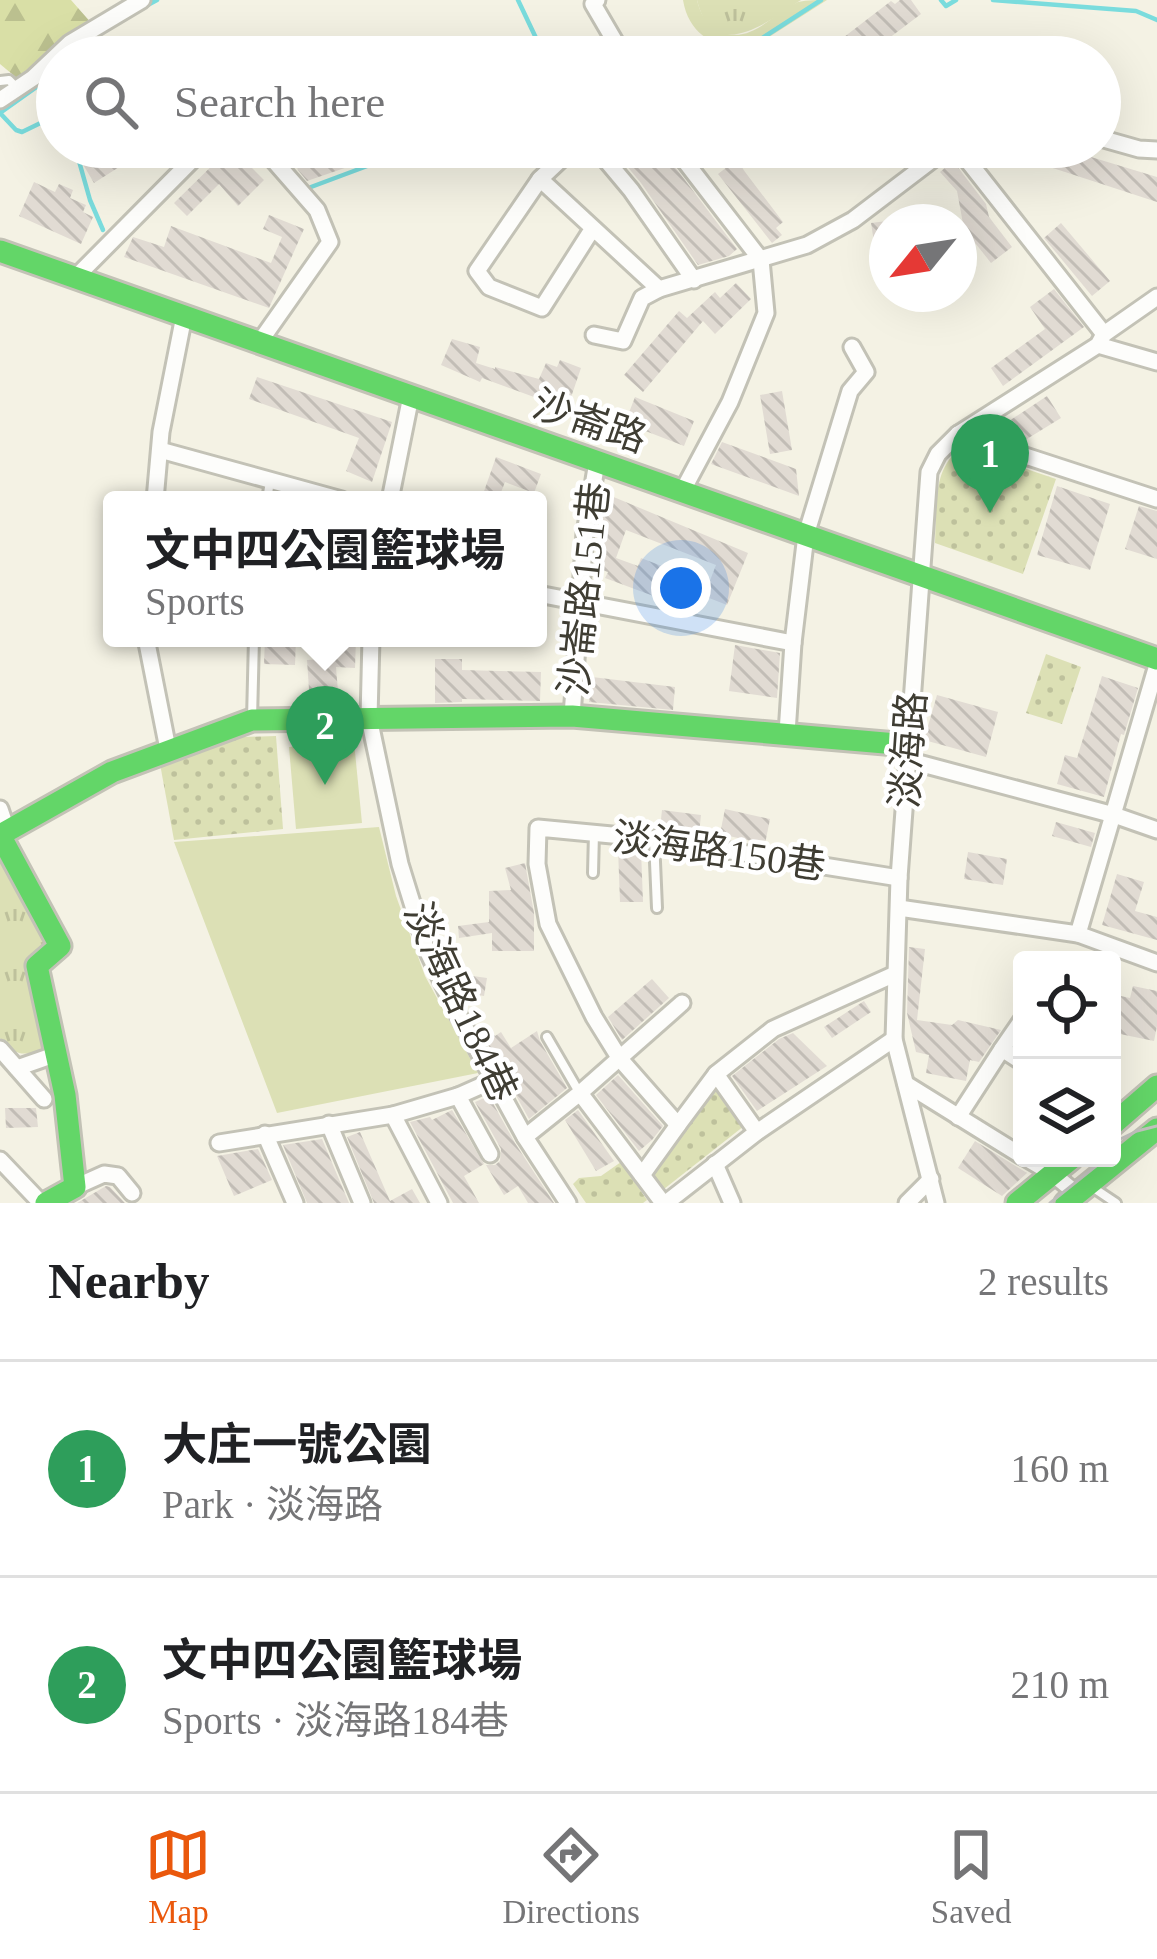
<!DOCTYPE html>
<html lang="en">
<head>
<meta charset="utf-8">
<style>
	body { margin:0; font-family:"Times New Roman","Noto Sans TC",serif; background:#f2f2f2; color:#202124 }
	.controls { position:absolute; right:36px; bottom:36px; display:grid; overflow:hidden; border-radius:12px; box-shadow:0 12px 48px #0002 }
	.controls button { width:108px; height:108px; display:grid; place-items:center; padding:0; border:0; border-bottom:3px solid #e0e0e0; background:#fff; color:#202124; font:60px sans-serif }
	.compass { position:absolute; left:869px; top:204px; width:108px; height:108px; border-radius:50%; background:#fff; box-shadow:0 12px 48px #0002; rotate:240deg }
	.you { position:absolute; left:681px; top:588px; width:42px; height:42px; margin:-30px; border:9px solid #fff; border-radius:50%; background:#1a73e8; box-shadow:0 0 0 18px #1a73e833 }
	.badge { display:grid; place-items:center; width:78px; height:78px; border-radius:50%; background:#ea580c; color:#fff; font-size:39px; font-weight:700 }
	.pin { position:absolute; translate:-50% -99px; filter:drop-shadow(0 3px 6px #0008) }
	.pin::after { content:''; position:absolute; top:63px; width:42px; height:36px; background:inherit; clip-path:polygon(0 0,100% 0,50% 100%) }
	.popup { position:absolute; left:103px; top:491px; width:444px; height:156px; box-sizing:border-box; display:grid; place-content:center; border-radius:12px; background:#fff; filter:drop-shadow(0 3px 9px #0005); font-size:39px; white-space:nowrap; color:#757577 }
	.popup b { font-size:45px; color:#202124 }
	.popup::after { content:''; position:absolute; left:50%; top:100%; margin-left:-24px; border:24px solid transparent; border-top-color:#fff }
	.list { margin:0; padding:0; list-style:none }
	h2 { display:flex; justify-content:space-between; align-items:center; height:156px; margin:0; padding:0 48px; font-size:51px }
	h2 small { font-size:39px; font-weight:400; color:#757577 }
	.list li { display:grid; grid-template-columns:78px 1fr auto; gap:36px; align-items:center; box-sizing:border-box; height:216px; padding:0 48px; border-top:3px solid #e0e0e0 }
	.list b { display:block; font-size:45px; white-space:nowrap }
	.list p { margin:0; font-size:39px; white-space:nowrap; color:#757577 }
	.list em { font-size:39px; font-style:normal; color:#757577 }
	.icon { flex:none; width:66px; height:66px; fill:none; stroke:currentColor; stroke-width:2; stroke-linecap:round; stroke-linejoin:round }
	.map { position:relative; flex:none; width:1157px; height:1203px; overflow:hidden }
	.search { position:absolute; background:#fff; box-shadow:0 12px 48px #0002; left:36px; right:36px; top:36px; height:132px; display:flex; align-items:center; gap:30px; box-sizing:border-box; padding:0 42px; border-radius:66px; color:#757577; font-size:45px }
	.sheet { height:588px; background:#fff }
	nav { display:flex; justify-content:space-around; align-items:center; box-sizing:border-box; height:168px; border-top:3px solid #e0e0e0; background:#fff; font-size:33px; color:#757577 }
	nav a { display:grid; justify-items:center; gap:6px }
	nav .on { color:#ea580c }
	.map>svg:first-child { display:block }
	.grass { fill:url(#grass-tufts) }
	.forest { fill:url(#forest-firs) }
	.park { fill:url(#park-dots) }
	.pitch { fill:#dce0b5 }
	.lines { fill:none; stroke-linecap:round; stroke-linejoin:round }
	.stream { stroke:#7adcdd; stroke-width:4.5 }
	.building { fill:url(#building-back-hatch) }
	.lane-casing { stroke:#c3c2b6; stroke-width:14 }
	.street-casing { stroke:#c3c2b6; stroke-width:21 }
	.fast-casing { stroke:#c3c2b6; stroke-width:27 }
	.lane { stroke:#fdfdfb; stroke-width:8 }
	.street { stroke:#fdfdfb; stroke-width:15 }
	.fast { stroke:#63d668; stroke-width:21 }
	.tram { stroke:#c3c2bf; stroke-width:3 }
	.labels { text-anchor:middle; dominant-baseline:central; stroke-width:9; stroke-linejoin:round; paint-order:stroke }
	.street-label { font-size:39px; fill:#3f3d33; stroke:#fff }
</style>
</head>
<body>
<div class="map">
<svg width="1157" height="1203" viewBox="0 0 1157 1203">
	<defs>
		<pattern id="grass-tufts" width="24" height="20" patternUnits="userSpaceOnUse" patternTransform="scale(3)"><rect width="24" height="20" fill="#dce0b5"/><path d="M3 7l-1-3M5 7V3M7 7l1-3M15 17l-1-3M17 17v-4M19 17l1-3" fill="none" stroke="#bec19c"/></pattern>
		<pattern id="forest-firs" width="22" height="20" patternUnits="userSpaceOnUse" patternTransform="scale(3)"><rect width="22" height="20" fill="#d9dfa6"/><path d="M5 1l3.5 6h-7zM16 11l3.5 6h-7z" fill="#bbc08f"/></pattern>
		<pattern id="park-dots" width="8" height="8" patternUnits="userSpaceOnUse" patternTransform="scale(3)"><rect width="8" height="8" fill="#dce0b5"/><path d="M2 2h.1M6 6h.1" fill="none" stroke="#bec19c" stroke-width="1.8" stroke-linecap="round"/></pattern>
		<pattern id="building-back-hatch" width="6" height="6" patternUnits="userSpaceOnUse" patternTransform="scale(3)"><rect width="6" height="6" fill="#e1dbd3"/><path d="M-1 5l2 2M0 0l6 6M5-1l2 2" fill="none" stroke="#c2bdb6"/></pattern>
	</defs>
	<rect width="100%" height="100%" fill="#f4f2e4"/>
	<g class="grass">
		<path d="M697 0H801C769 21 713 66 697 0Z"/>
		<path d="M0 857 49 943 42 955 27 968 37 991 49 1048C23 1055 19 1059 0 1038Z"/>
	</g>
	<polygon class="forest" points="0,0 71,0 93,25 67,39 18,79 0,64"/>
	<g class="park">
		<path d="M962 447 1056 479 1023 574 935 543C937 509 931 469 962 447Z"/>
		<polygon points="1046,654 1081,667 1062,724 1026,713"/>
		<polygon points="276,736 283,829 174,840 160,764 243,737"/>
		<polygon points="714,1085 744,1126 664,1189 650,1170"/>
		<polygon points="621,1162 647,1200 643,1203 586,1203 573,1184 579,1178 601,1176"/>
	</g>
	<g class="pitch">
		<path d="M683 0H697C700 13 706 24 719 31 751 46 772 13 798 2 807 0 818 0 827 0L755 46C720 52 689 37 683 0Z"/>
		<polygon points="354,742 362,823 296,829 289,747"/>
		<polygon points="379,827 396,896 425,976 478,1073 277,1113 174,842"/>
	</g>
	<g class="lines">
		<g class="stream">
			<polyline points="518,0 545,57"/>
			<polyline points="941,0 946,6 956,0"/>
			<polyline points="993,0 1136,11 1157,20"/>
			<polyline points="144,7 157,0"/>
			<polyline points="733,57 821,0"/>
			<polyline points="57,66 38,86 0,113 16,130 22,132 57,115"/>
			<polyline points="75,147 90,200 103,230"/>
			<polyline points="311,187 418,147"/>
		</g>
	</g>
	<g class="building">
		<polygon points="900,0 911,0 921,14 864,57 818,57 891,1 895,4"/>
		<polygon points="105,147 134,147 122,155 127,162 94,183 81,161"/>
		<polygon points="231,147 264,180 238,206 219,184 187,216 174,203"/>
		<polygon points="290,147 357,147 362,162 307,181 298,170"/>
		<polygon points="611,147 660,147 737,249 729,256 698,265 641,183"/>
		<polygon points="1022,147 1058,147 1157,177 1157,202 1019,157"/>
		<polygon points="736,160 783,222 776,228 782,235 772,243 718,174"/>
		<polygon points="953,161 986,204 989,217 1012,247 991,263 964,229 957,191 940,172"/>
		<polygon points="34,182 55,192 59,184 73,190 70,198 86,205 83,212 93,217 81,244 19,216"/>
		<polygon points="269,215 304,229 269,308 124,257 133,237 164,247 171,226 271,263 282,237 263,229"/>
		<polygon points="887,221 887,260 877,261 871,223"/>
		<polygon points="1061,223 1110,281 1092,296 1044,238"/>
		<polygon points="736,283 751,299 715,334 703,321 643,392 624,375 679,311 687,318 715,292 720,298"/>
		<polygon points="1054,289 1084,327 1003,386 991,368 1045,329 1030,307"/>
		<polygon points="452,339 480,347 476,363 495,369 495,367 539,379 546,363 557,367 560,360 581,368 567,409 482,378 480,382 441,365"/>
		<polygon points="257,377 392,422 372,482 346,471 359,438 249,399"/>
		<polygon points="782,391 792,450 770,454 760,395"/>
		<polygon points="1047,396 1061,418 1022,442 1009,421"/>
		<polygon points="635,397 694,421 684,446 625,423"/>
		<polygon points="722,442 796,469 799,496 711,464"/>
		<polygon points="496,457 541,474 534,493 505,482 498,500 481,500"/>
		<polygon points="1057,486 1110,504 1090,570 1037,555"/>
		<polygon points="604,493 748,553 727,605 704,596 716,565 626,530 616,558 638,566 641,558 685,575 675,604 605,578 608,572 602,570 605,564 595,560 607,522 599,519"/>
		<polygon points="1139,506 1157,511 1157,559 1125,549"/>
		<polygon points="265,638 296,638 295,665 264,664"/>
		<polygon points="324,638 356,638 355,668 336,667 339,704 310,704 307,660 323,659"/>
		<polygon points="735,645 780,653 777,698 729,691"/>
		<polygon points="435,659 462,659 462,670 541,672 540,701 462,699 462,702 435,703"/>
		<polygon points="1102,676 1138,688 1124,735 1121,734 1104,797 1057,784 1065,755 1077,758"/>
		<polygon points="592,677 675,687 673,710 589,702"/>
		<polygon points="937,695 998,712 986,757 924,740"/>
		<polygon points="725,809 770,819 765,844 720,834"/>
		<polygon points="662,810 701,815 699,834 660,828"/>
		<polygon points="1056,822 1095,833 1091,847 1052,836"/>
		<polygon points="618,848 641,850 643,902 620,902"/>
		<polygon points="968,852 1007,859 1003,885 964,879"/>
		<polygon points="525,863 534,913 534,951 492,951 492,933 459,938 458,926 489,922 489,891 511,890 505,868"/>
		<polygon points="1117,874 1144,882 1135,911 1157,917 1157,940 1102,925"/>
		<polygon points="909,947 925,949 917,1020 952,1025 958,1020 1001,1030 979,1062 970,1060 966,1081 926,1073 929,1055 916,1052 907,1013"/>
		<polygon points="459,974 487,978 484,996 460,992 457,986"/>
		<polygon points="652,979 669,998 622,1040 608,1017"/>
		<polygon points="1133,986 1157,991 1157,1026 1154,1041 1120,1034 1115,1053 1112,1053 1112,994 1130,998"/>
		<polygon points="864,1001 871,1012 832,1038 824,1027"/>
		<polygon points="489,1028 495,1036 501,1032 511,1048 537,1031 540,1041 567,1088 529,1119 481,1032"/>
		<polygon points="793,1033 827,1066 757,1111 732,1076 779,1039"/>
		<polygon points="618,1075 663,1126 652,1140 639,1151 596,1095"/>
		<polygon points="489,1096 515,1143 554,1203 528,1203 518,1186 504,1195 486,1165 495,1165 500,1161 501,1149 475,1102"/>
		<polygon points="5,1108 36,1108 38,1127 6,1128"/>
		<polygon points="452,1110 484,1164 464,1176 479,1203 453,1203 410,1122 430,1117 432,1120"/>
		<polygon points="578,1110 614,1161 596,1171 565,1120"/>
		<polygon points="360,1132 390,1201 412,1189 420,1203 374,1203 347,1137"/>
		<polygon points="322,1139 349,1203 307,1203 283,1145"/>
		<polygon points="975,1141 1027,1173 1002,1196 958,1168"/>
		<polygon points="258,1149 272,1180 234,1196 217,1156"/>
		<polygon points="106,1186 110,1187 125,1203 77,1203"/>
	</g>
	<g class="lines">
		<defs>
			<g id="lane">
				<polyline points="0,81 9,80 16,87"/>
				<polyline points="267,500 270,481"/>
				<polyline points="252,719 254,638"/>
				<polyline points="654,839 657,908"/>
				<polyline points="593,873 594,833"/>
				<polyline points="547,1037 579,1092"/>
				<polyline points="1095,1189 1116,1203"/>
			</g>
			<g id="street">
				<polyline points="597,0 593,4 624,57"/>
				<polyline points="0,100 33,78 70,43 142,0"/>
				<polyline points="1100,138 1139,149 1157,150"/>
				<polyline points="595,147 631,190 694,280"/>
				<polyline points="674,147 761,260 766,313 730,402 682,492"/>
				<polyline points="957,147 1104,334"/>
				<polyline points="540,179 574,147"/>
				<polyline points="593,228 542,308 489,287 477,271 540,179 659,289 807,245 853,220 949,147"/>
				<polyline points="75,278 205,147"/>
				<polyline points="594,335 623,341 642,298 659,289"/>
				<polyline points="259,343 330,242 317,210 262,147"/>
				<polyline points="1098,345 1157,362"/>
				<polyline points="958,434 1157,499"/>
				<polyline points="160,450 342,500"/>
				<polyline points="155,500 161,432 184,316"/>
				<polyline points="390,500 411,396"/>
				<polyline points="538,594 793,643"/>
				<polyline points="146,638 168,749"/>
				<polyline points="371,638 369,718 400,864 426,948 456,1011 525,1137 568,1203"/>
				<polyline points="572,716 585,533 597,462"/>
				<polyline points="787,733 793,643 806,535 850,391 866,372 852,347"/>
				<polyline points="907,760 1114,815 1157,830"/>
				<polyline points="0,809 7,830"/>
				<polyline points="899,908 1078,934 1157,963"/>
				<polyline points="1078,934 1157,665"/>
				<polyline points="0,1049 44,1099"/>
				<polyline points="1002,1049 1022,1020"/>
				<polyline points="17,1068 57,1054"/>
				<polyline points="716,1074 773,1029 895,974"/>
				<polyline points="906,1084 1022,1156"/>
				<polyline points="580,1093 682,1003"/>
				<polyline points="458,1096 490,1154"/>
				<polyline points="393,1115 439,1203"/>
				<polyline points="958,1117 1002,1049 1022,1062"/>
				<polyline points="329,1124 362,1203"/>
				<polyline points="757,1132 716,1074 678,1125 620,1059 594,1017 548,924 537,864 538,828 654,839 899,878"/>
				<polyline points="265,1134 295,1203"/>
				<polyline points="525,1137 580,1093 663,1203"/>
				<polyline points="219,1143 393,1115 458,1096 494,1080"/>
				<polyline points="1026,1158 1053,1174 1077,1194"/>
				<polyline points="0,1160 41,1203"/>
				<polyline points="715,1164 732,1203"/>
				<polyline points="642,1175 678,1125"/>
				<polyline points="75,1187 104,1174 118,1176 132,1193"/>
				<polyline points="666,1203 757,1132 894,1039"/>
				<polyline points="907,1203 931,1179"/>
				<polyline points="936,1203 894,1039 899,878 929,472 938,454 958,434 1098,345 1104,334 1157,297"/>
			</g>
			<g id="fast">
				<polyline points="0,251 1157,659"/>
				<polyline points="1112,1125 1157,1086"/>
				<polyline points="46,1203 75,1187 65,1095 37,966 60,946 0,835 112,772 252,720 572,716 908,745"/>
				<polyline points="1017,1203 1072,1158"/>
				<polyline points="1066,1203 1157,1129"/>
			</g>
		</defs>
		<use href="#lane" class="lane-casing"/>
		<use href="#street" class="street-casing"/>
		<use href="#fast" class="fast-casing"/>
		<use href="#lane" class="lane"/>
		<use href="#street" class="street"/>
		<use href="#fast" class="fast"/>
		<g class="tram">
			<polyline points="1112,1143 1137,1131 1157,1126"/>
			<polyline points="1050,1203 1106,1158"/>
		</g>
	</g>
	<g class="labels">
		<g class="street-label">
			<text transform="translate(590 421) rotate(19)">沙崙路</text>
			<text transform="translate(584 589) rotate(-84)">沙崙路151巷</text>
			<text transform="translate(908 750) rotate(-86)">淡海路</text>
			<text transform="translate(719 851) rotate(8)">淡海路150巷</text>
			<text transform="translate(461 1002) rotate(65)">淡海路184巷</text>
		</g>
	</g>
</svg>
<div class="controls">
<button><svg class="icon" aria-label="locate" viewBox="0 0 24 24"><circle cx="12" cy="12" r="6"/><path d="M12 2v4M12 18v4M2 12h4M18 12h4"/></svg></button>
<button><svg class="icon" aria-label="layers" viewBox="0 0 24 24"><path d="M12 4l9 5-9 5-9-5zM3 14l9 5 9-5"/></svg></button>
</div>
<svg class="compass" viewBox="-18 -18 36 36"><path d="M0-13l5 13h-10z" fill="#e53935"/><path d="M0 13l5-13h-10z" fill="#757577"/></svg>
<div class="you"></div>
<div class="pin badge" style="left:990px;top:513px;background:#2e9e5b">1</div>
<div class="pin badge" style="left:325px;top:785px;background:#2e9e5b">2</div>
<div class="popup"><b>文中四公園籃球場</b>Sports</div>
<div class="search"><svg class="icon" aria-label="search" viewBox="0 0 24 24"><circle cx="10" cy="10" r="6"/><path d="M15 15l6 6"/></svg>Search here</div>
</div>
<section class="sheet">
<h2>Nearby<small>2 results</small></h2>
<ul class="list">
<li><span class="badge" style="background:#2e9e5b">1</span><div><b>大庄一號公園</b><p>Park · 淡海路</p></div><em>160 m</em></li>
<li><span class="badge" style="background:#2e9e5b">2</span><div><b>文中四公園籃球場</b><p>Sports · 淡海路184巷</p></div><em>210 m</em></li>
</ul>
</section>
<nav>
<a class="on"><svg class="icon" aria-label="map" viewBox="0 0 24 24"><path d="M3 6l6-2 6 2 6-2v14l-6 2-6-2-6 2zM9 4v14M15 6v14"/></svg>Map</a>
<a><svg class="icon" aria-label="directions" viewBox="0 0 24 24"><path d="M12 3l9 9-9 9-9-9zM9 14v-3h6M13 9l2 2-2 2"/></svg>Directions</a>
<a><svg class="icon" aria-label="saved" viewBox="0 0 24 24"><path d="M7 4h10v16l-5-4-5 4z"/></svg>Saved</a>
</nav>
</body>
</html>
